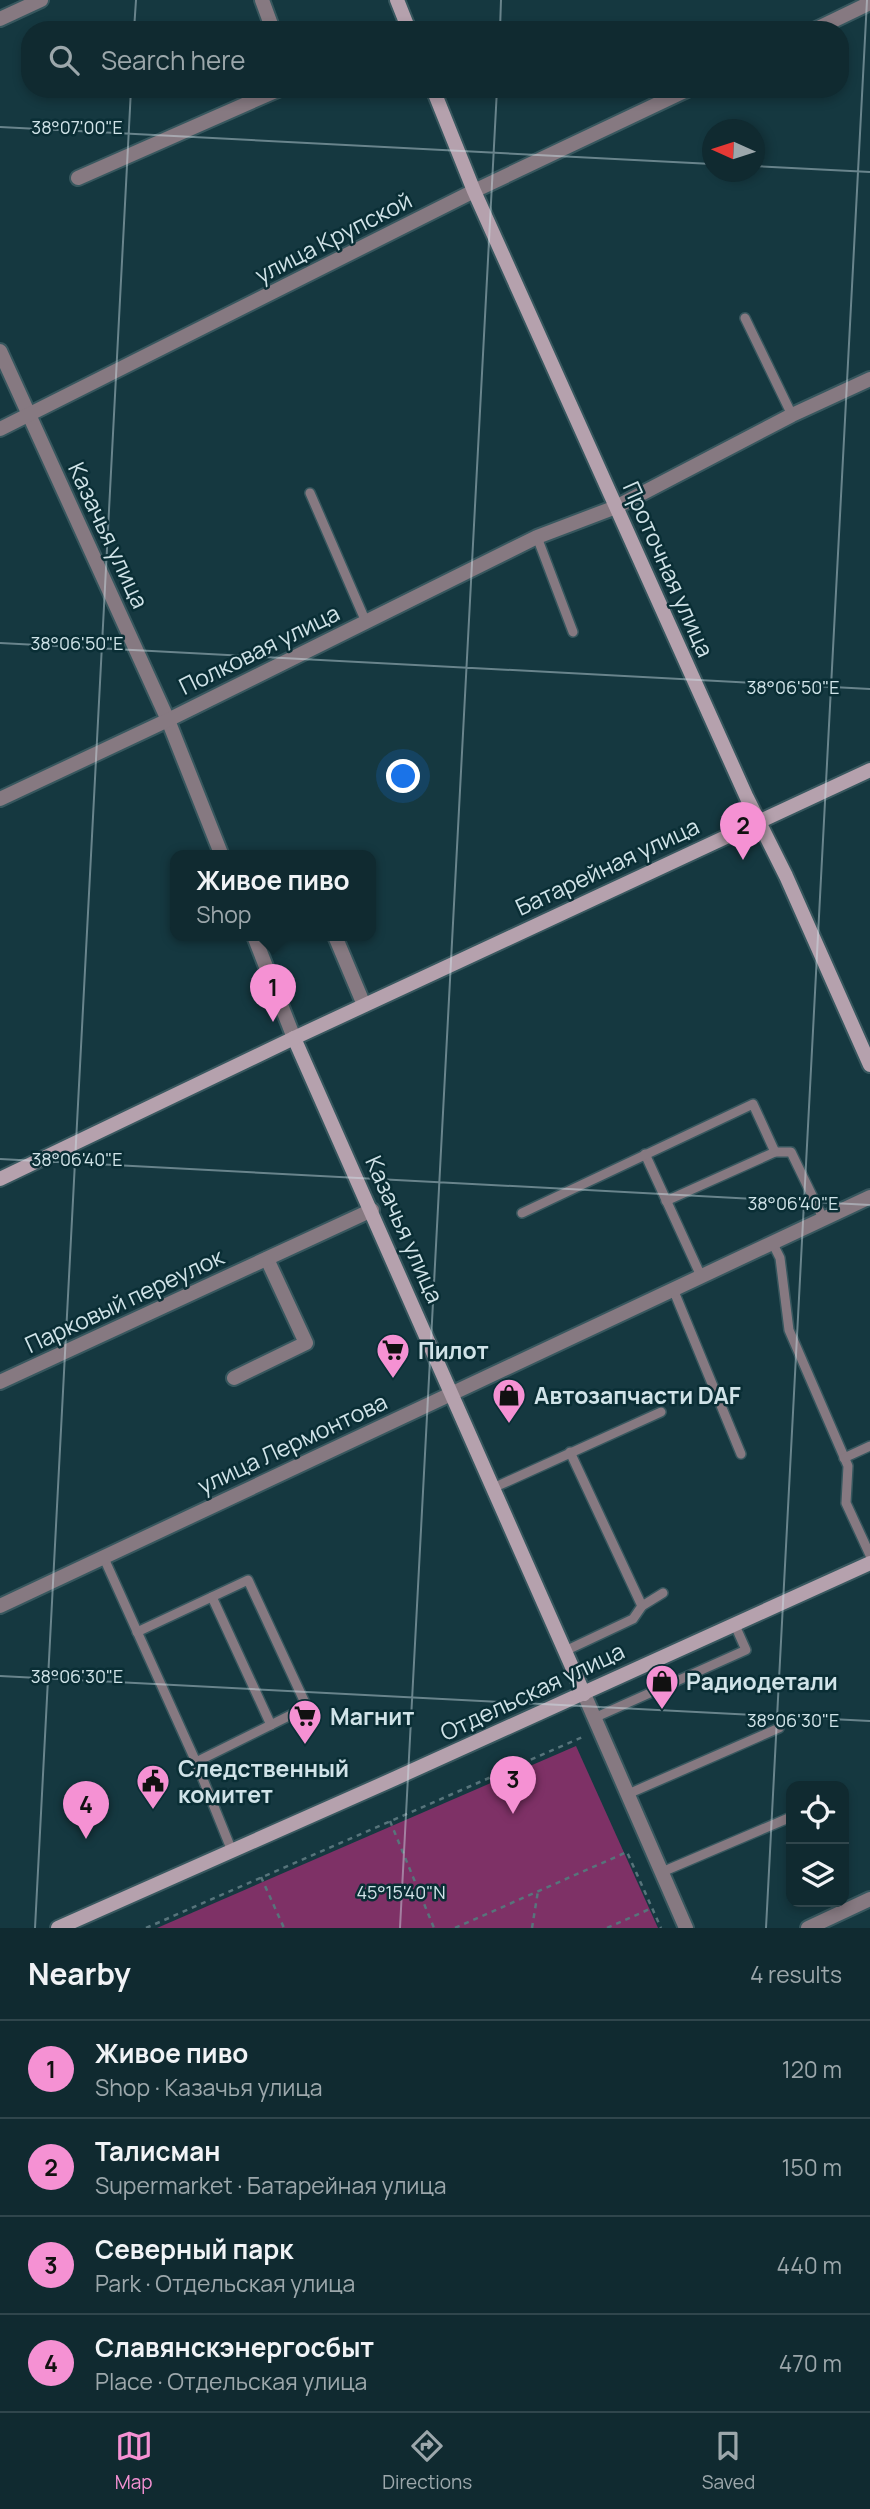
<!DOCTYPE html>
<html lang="en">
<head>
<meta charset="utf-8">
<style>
	body { margin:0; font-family:Manrope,sans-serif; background:#193238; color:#f1f3f6 }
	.controls { position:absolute; right:21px; bottom:21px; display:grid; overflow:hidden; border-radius:14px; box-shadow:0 4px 10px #0003 }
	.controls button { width:63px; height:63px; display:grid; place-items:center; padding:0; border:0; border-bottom:2px solid #30464c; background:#102a30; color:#f1f3f6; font:35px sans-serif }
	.compass { position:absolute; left:702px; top:119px; width:63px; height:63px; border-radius:50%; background:#102a30; box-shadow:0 4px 10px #0003; rotate:273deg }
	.you { position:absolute; left:404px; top:777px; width:24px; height:24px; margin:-18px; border:5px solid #fff; border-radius:50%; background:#1a73e8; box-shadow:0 0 0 10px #1a73e833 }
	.badge { display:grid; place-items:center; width:46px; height:46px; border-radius:50%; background:#f591d3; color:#111; font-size:23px; font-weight:700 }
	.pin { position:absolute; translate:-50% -58px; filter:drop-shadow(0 2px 4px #0008) }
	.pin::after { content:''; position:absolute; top:37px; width:24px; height:21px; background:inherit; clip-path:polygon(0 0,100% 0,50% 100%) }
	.popup { position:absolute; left:170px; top:850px; width:206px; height:91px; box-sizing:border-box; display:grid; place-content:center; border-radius:14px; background:#102a30; filter:drop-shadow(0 2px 5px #0005); font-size:23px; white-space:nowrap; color:#9ca7ab }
	.popup b { font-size:26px; color:#f1f3f6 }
	.popup::after { content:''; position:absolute; left:50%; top:100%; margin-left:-14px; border:14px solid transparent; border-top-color:#102a30 }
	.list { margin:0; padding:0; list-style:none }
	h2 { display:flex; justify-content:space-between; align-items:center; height:91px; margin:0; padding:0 28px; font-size:30px }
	h2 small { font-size:23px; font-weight:400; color:#9ca7ab }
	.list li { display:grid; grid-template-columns:46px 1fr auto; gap:21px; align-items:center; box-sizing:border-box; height:98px; padding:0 28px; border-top:2px solid #30464c }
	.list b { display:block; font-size:26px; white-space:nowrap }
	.list p { margin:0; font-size:23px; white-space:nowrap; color:#9ca7ab }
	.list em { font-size:23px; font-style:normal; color:#9ca7ab }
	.icon { flex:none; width:38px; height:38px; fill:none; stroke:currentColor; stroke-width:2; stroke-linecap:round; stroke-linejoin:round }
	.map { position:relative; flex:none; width:870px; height:1928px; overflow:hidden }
	.search { position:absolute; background:#102a30; box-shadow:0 4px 10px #0003; left:21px; right:21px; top:21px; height:77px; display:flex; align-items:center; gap:18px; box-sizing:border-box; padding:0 24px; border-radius:28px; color:#9ca7ab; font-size:26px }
	.sheet { height:483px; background:#102a30 }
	nav { display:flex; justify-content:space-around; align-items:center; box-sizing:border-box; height:98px; border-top:2px solid #30464c; background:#102a30; font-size:19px; color:#9ca7ab }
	nav a { display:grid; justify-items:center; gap:4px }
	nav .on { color:#f591d3 }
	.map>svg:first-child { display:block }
	.green { fill:#7e3166 }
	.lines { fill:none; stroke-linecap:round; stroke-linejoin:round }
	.lane-casing { stroke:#37575e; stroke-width:12 }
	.street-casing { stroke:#37575e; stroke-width:18 }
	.secondary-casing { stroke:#37575e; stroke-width:18 }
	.path { stroke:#57747b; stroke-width:2.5; stroke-dasharray:5 5; stroke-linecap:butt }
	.lane { stroke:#867981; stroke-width:9 }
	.street { stroke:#867981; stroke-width:14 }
	.secondary { stroke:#b5a1ad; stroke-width:14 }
	.ticks { fill:none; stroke:#d0e3e8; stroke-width:2; stroke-opacity:0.45 }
	.labels { text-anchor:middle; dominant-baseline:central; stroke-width:5; stroke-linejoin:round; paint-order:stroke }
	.street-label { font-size:23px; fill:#d0e3e8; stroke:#0a2e35 }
	.poi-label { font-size:23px; font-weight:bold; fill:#d0e3e8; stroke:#0a2e35; text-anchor:start }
	.ticks-label { font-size:18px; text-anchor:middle; fill:#d0e3e8; stroke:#0a2e35; stroke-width:5; stroke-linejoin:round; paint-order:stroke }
</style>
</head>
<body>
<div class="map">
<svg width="870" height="1928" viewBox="0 0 870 1928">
	<rect width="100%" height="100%" fill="#153840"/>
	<polygon class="green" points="576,1746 658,1928 157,1928"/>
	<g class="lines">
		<defs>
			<g id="lane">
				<polyline points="745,318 792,415"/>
				<polyline points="310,493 366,622"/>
				<polyline points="537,537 573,632"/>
				<polyline points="775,1152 791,1152 823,1218"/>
				<polyline points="645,1154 701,1276"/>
				<polyline points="522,1213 753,1104 775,1152 666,1201"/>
				<polyline points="772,1242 780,1258 789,1330 848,1466 846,1503 870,1555"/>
				<polyline points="673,1289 741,1454"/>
				<polyline points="570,1452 642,1606"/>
				<polyline points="844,1458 870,1446"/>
				<polyline points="493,1488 661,1412"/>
				<polyline points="103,1556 196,1762 232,1851"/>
				<polyline points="212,1597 271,1725"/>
				<polyline points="137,1632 248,1580 307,1707 196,1762"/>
				<polyline points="565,1651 633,1619 642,1606 663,1593"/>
				<polyline points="594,1718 746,1650 734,1623"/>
				<polyline points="628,1794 779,1728"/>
				<polyline points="662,1872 791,1817"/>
			</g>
			<g id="street">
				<polyline points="262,0 273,30"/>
				<polyline points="0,19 41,0"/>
				<polyline points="814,30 870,3"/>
				<polyline points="78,178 280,89"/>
				<polyline points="0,351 168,720 222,856"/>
				<polyline points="0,429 474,191 689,89"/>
				<polyline points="0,799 168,720 537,537 616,507 792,415 870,379"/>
				<polyline points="254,936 294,1038"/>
				<polyline points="335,936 364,1005"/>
				<polyline points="234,1378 306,1343 267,1259"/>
				<polyline points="0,1382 372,1210"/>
				<polyline points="0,1606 870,1197"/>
				<polyline points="584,1694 686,1928"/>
				<polyline points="808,1928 870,1899"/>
			</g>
			<g id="secondary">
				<polyline points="397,0 409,30"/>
				<polyline points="433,89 474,191 747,798 786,876 870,1065"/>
				<polyline points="294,1038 584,1694"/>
				<polyline points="0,1179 294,1038 870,770"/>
				<polyline points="58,1928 396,1778 870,1563"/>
			</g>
		</defs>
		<use href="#lane" class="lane-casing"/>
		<use href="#street" class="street-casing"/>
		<use href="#secondary" class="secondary-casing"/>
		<g class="path">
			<polyline points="390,1821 434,1928"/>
			<polyline points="261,1877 284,1928"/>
			<polyline points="146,1928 585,1736"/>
			<polyline points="455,1928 627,1852 661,1928"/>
			<polyline points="532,1928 538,1891"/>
			<polyline points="607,1928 652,1908"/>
		</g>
		<use href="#lane" class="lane"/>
		<use href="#street" class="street"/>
		<use href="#secondary" class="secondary"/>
	</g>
	<path class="ticks" d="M134 30 136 0M500 30 501 0M0 127 712 164M754 166 870 172M0 643 870 689M0 1159 870 1205M0 1676 870 1721M35 1928 131 89M400 1928 497 89M766 1928 867 0"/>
	<defs>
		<symbol id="supermarket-pin" viewBox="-11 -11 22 30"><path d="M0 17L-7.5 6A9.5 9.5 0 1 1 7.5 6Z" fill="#f591d3" stroke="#0a2e35"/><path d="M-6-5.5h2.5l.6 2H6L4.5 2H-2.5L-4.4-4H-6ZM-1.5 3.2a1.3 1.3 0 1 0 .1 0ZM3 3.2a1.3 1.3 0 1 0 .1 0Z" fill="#111"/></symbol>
		<symbol id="shop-pin" viewBox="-11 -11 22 30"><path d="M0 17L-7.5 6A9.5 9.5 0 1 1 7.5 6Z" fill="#f591d3" stroke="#0a2e35"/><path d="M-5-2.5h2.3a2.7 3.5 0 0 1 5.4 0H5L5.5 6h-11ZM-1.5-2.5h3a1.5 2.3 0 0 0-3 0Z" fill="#111"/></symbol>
		<symbol id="civic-pin" viewBox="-11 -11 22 30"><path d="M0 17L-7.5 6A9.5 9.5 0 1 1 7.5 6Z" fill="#f591d3" stroke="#0a2e35"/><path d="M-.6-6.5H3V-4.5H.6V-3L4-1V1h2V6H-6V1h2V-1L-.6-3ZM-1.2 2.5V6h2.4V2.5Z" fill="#111"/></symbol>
	</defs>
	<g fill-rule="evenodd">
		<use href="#supermarket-pin" x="374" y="1331" width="38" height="52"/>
		<use href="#shop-pin" x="490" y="1376" width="38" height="52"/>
		<use href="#shop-pin" x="643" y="1662" width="38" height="52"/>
		<use href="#supermarket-pin" x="286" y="1697" width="38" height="52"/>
		<use href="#civic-pin" x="134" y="1762" width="38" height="52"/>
	</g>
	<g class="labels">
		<g class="street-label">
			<text transform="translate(333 237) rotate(-27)">улица Крупской</text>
			<text transform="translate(109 535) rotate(65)">Казачья улица</text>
			<text transform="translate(669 569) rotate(66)">Проточная улица</text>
			<text transform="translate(259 649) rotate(-26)">Полковая улица</text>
			<text transform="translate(607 866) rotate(-25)">Батарейная улица</text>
			<text transform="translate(405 1229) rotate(66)">Казачья улица</text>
			<text transform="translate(124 1300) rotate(-25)">Парковый переулок</text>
			<text transform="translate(292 1443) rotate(-25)">улица Лермонтова</text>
			<text transform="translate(532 1691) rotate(-25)">Отдельская улица</text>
		</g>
		<g class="poi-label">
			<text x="418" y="1350">Пилот</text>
			<text x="534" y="1395">Автозапчасти DAF</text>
			<text x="686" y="1681">Радиодетали</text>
			<text x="330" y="1716">Магнит</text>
			<text x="178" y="1768">Следственный<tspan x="178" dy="26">комитет</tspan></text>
		</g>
	</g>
	<g class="ticks-label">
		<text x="77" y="134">38°07'00"E</text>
		<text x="77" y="650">38°06'50"E</text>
		<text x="793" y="694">38°06'50"E</text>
		<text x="77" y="1166">38°06'40"E</text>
		<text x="793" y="1210">38°06'40"E</text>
		<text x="77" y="1683">38°06'30"E</text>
		<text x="793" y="1727">38°06'30"E</text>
		<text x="401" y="1899">45°15'40"N</text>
	</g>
</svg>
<div class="controls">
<button><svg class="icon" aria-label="locate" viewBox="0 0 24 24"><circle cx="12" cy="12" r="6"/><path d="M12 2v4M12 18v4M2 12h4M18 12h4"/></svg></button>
<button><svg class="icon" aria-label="layers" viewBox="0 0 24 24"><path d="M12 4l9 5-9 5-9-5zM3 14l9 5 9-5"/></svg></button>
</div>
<svg class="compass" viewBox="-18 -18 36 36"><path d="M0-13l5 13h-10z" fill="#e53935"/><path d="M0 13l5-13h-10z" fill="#9ca7ab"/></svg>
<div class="you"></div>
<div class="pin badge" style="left:273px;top:1022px">1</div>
<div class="popup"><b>Живое пиво</b>Shop</div>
<div class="pin badge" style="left:743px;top:860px">2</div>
<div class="pin badge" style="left:513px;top:1814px">3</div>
<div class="pin badge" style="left:86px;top:1839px">4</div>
<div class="search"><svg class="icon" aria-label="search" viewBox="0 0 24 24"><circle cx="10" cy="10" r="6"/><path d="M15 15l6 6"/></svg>Search here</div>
</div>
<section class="sheet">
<h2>Nearby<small>4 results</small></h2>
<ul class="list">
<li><span class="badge">1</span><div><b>Живое пиво</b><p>Shop · Казачья улица</p></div><em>120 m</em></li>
<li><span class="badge">2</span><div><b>Талисман</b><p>Supermarket · Батарейная улица</p></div><em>150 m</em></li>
<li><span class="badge">3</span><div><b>Северный парк</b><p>Park · Отдельская улица</p></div><em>440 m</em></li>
<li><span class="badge">4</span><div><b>Славянскэнергосбыт</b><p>Place · Отдельская улица</p></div><em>470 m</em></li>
</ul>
</section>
<nav>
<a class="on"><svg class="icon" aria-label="map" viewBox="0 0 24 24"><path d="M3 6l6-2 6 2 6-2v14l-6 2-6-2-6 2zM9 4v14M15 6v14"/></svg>Map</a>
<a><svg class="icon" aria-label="directions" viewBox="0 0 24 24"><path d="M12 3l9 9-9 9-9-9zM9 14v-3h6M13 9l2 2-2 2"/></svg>Directions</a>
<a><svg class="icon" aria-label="saved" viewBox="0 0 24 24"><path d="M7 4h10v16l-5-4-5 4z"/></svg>Saved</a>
</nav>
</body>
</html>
